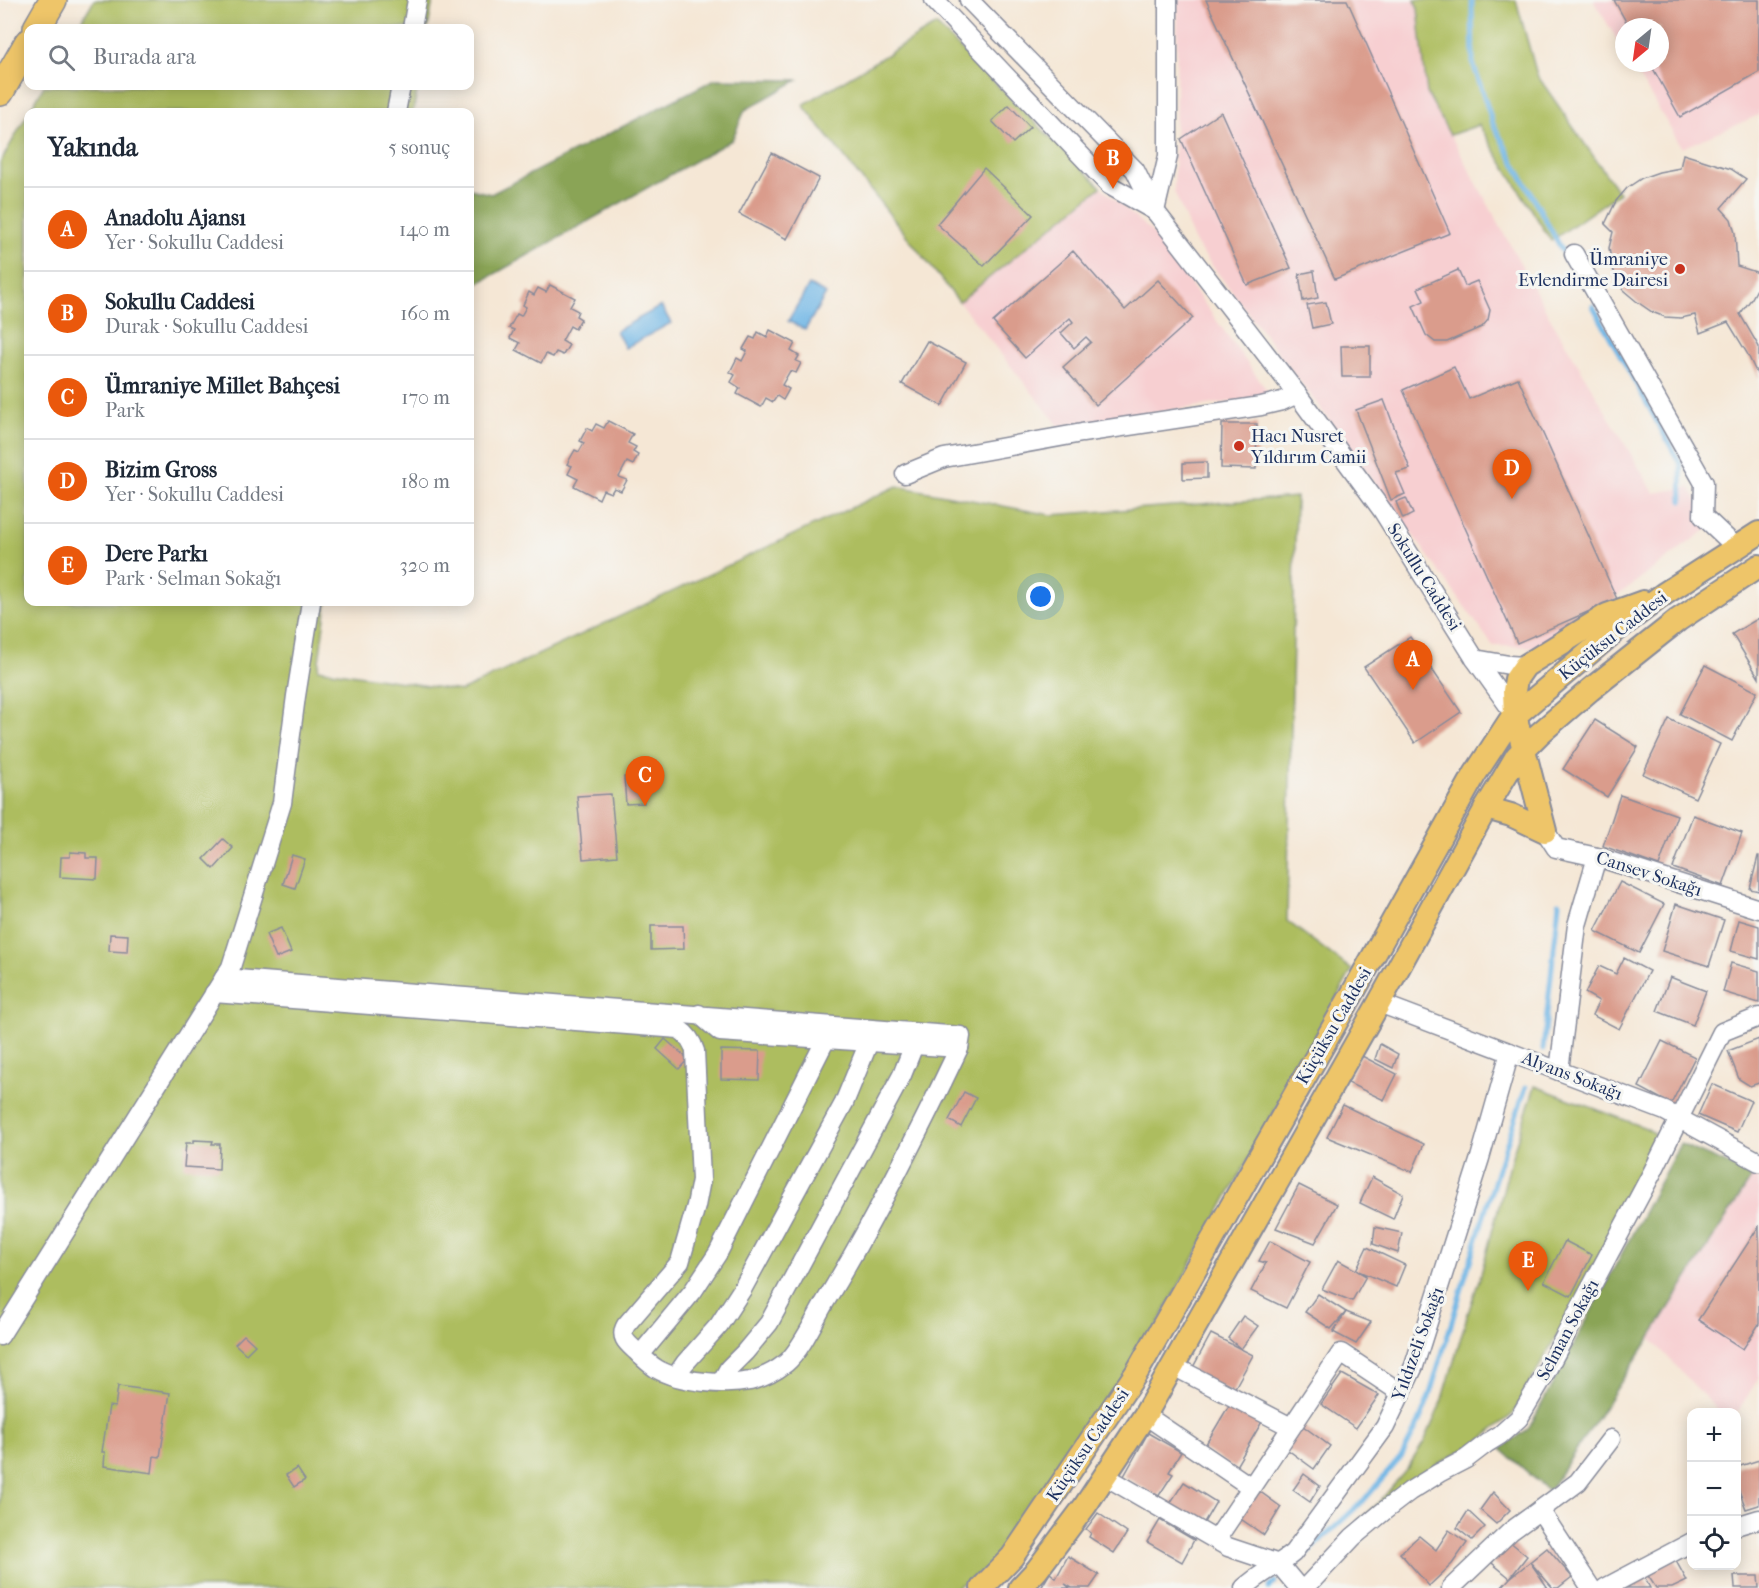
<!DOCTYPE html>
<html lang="tr">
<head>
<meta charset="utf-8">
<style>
	body { margin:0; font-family:"IM FELL French Canon",serif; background:#f2f2f3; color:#1f2937 }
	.controls { position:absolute; right:18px; bottom:18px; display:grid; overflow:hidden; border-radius:12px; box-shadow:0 3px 15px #0003 }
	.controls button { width:54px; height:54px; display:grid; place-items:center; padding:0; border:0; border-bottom:2px solid #e0e1e3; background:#fff; color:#1f2937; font:30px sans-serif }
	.compass { position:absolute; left:1615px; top:18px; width:54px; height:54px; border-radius:50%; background:#fff; box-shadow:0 3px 15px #0003; rotate:209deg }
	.you { position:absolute; left:1041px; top:597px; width:21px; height:21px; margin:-15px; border:4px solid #fff; border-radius:50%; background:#1a73e8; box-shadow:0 0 0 9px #1a73e833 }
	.badge { display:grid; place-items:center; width:39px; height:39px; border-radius:50%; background:#ea580c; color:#fff; font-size:20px; font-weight:700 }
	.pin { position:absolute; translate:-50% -50px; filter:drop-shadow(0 2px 3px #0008) }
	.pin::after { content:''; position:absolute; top:32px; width:21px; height:18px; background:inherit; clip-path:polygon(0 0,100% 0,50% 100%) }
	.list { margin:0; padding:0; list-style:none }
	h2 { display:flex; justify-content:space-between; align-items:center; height:78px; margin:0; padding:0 24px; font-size:26px }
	h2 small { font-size:20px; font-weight:400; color:#747a83 }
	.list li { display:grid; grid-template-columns:39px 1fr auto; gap:18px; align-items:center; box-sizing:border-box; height:84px; padding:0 24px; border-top:2px solid #e0e1e3 }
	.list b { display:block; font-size:22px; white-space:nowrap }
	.list p { margin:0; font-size:20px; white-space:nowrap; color:#747a83 }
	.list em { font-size:20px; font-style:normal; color:#747a83 }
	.icon { flex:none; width:33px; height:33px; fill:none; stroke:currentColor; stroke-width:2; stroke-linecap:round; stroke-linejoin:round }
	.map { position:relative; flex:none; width:1759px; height:1588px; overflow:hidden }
	.search { position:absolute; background:#fff; box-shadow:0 3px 15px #0003; left:24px; top:24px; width:450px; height:66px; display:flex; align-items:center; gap:15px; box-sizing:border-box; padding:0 21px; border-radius:12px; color:#747a83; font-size:22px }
	.panel { position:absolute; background:#fff; box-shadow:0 3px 15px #0003; left:24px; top:108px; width:450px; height:498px; border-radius:12px }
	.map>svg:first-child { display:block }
	.built { fill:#f7cfd1 }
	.green { fill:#adbd5f; stroke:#64765e; stroke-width:1.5 }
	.forest { fill:#8aa456; stroke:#526a5a; stroke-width:1.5 }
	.water { fill:#6eb5e5; stroke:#4472a2; stroke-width:1.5 }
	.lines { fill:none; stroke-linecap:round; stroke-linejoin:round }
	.stream { stroke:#6eb5e5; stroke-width:5 }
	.building { fill:#da9c8c }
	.minor-casing { stroke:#888b9a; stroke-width:21 }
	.major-casing { stroke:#888b9a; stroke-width:26 }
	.highway-casing { stroke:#888b9a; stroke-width:30 }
	.minor { stroke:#fff; stroke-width:18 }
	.major { stroke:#eec569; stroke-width:22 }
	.highway { stroke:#eec569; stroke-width:27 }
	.poi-dot { fill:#c8321e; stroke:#f6f6f2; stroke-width:2 }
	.labels { text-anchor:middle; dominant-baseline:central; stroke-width:6; stroke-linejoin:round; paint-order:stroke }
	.poi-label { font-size:18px; fill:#1b2f5e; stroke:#f6f6f2; text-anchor:end }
	.street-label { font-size:18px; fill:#1b2f5e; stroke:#f6f6f2 }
</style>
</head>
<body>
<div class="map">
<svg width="1759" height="1588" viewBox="0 0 1759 1588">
	<rect width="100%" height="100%" fill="#f6f6f2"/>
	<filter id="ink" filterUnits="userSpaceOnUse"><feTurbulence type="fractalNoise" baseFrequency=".0167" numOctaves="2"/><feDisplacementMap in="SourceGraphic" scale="12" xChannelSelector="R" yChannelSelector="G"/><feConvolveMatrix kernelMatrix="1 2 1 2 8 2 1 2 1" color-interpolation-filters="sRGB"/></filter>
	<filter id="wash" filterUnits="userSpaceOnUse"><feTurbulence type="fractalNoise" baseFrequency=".008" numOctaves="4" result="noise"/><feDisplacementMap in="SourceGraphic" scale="24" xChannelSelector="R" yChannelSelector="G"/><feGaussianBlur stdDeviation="1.35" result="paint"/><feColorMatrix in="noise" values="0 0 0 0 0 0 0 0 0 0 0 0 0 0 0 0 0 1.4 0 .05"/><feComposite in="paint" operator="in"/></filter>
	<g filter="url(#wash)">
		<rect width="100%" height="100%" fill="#f5e7d5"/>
		<g class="built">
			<polygon points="1178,0 1415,0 1418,9 1428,94 1548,314 1654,493 1690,487 1711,526 1548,647 1493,646 1340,434 1195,243 1174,191"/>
			<polygon points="1593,0 1759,0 1759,115 1682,148 1631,63 1660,63 1660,27 1624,27 1624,51"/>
			<polygon points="1101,187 1155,235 1271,396 1059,426 959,302"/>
			<polygon points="1753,1175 1759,1179 1759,1377 1737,1413 1719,1412 1650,1338"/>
		</g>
		<g class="green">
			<polygon points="94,0 433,0 428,28 77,28"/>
			<polygon points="1415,0 1516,0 1537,75 1619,193 1551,241 1479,125 1450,135 1427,93 1418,9"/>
			<polygon points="936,25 1101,187 959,302 803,105"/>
			<polygon points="44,86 418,86 413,112 29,112"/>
			<polygon points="28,113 28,602 327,602 318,669 461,691 897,486 1051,515 1296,497 1287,921 1352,970 1138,1360 993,1565 955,1588 0,1588 0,163"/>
			<polygon points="1535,1086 1646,1128 1654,1133 1657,1146 1572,1308 1513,1414 1478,1442 1438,1464 1361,1523 1358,1521 1381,1500 1407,1469 1424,1442 1443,1399 1467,1316 1481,1274 1512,1156"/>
		</g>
		<g class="forest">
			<polygon points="715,79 798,80 745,110 732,140 470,288 470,189 491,194"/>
			<polygon points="1680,1144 1753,1175 1650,1338 1549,1491 1501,1449 1529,1428"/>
		</g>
		<g class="water">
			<polygon points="809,285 826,294 805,330 788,321"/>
			<polygon points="661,306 671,323 625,348 616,331"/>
		</g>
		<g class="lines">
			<g class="stream">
				<polyline points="1472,0 1473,63 1493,124 1568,261"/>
				<polyline points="1593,306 1681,465 1682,501"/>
				<polyline points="1543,1049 1559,903"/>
				<polyline points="1297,1562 1364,1500 1402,1456 1419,1422 1429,1397 1498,1169 1526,1087"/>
				<polyline points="1269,1588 1275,1582"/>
			</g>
		</g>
		<g id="blocks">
			<g class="building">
				<polygon points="1206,0 1347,0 1450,233 1335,279"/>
				<polygon points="1614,0 1759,0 1759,72 1680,117 1650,63 1660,63 1660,27 1629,27"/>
				<polygon points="1009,105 1030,127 1013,143 992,121"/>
				<polygon points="1221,112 1291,268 1247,285 1181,139"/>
				<polygon points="772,153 819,178 787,239 739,214"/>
				<polygon points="1683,154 1731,169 1746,179 1721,208 1731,219 1735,233 1737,266 1759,273 1759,283 1757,289 1752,298 1740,314 1759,347 1759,378 1747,353 1728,322 1700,333 1695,315 1681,318 1665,317 1652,312 1636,301 1623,290 1617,281 1612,265 1609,248 1613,232 1605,224 1616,201 1627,188 1642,178 1659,172 1680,168"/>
				<polygon points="984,168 1033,215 984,266 937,224"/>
				<polygon points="1073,251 1125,310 1158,280 1193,318 1096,405 1063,367 1091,342 1086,337 1074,348 1061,333 1073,322 1070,318 1025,358 993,322"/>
				<polygon points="1458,270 1465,286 1477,281 1490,310 1488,320 1482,327 1447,342 1435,342 1426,335 1413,306 1424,301 1418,288"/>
				<polygon points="1314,271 1318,298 1303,301 1299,274"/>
				<polygon points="550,285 575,298 570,307 578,311 576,316 581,319 575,329 570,326 562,341 569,345 563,355 556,352 553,357 546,354 541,363 516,350 520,343 510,338 514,330 509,328 517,314 521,316 526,307 523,305 529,292 534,295 538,288 546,292"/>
				<polygon points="1326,302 1331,324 1312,328 1307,305"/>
				<polygon points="770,330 795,343 791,351 799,356 796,361 801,363 796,373 790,371 782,385 789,389 783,400 777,396 773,402 766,398 761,407 737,394 740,388 731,382 735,375 730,372 737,358 742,361 747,351 743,349 750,337 755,339 758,332 767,337"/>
				<polygon points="927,341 966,362 942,406 902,384"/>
				<polygon points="1341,346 1370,346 1370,377 1342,377"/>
				<polygon points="1454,367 1469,399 1518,378 1617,599 1517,643 1403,390"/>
				<polygon points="1384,400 1410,469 1396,473 1405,494 1391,500 1356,410"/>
				<polygon points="608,421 633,434 628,443 636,447 633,452 638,455 633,465 627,462 619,477 627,480 621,491 614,488 611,493 603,490 599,499 574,486 578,479 568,474 572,466 567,464 575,450 579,452 584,443 580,441 587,428 592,431 596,424 604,428"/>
				<polygon points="1222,424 1257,424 1256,469 1221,468"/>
				<polygon points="1207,462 1207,478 1183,479 1183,463"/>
				<polygon points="1406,498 1413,514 1403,519 1396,502"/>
				<polygon points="1759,618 1759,678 1732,634"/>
				<polygon points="1410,637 1461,712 1415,743 1364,667"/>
				<polygon points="1705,665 1757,692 1732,741 1680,714"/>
				<polygon points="1669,719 1720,744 1695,798 1643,774"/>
				<polygon points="1595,720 1638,747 1607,797 1563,769"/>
				<polygon points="642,776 644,803 626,804 624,777"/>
				<polygon points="611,794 617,856 583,859 577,796"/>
				<polygon points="1620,795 1677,815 1659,866 1603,846"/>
				<polygon points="1693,815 1742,833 1723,886 1673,868"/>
				<polygon points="223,839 233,848 214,869 204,859"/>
				<polygon points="70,852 86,853 86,858 98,858 97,879 60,877 61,857 70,857"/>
				<polygon points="292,855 305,859 295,888 283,884"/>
				<polygon points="1758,856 1759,856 1759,891 1750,889"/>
				<polygon points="1620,882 1664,904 1639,953 1595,931"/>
				<polygon points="1676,904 1724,920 1709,966 1662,951"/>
				<polygon points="1739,920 1759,926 1759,959 1731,951"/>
				<polygon points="651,926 683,926 684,949 651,950"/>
				<polygon points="281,928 291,952 276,958 266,934"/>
				<polygon points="110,934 128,935 127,952 109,951"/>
				<polygon points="1624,958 1649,971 1619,1029 1592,1015 1599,1001 1585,993 1599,966 1616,974"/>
				<polygon points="1731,963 1759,971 1759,1003 1723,992"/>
				<polygon points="1670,977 1706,991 1693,1025 1657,1011"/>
				<polygon points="665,1039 688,1059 679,1069 657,1049"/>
				<polygon points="1759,1039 1759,1083 1750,1086 1739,1079 1728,1051"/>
				<polygon points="1662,1041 1695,1057 1671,1104 1639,1087"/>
				<polygon points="1380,1044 1398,1054 1393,1068 1375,1059"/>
				<polygon points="721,1050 760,1051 759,1080 721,1079"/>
				<polygon points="1360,1055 1397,1074 1384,1100 1348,1083"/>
				<polygon points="1712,1084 1751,1101 1737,1132 1698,1115"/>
				<polygon points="964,1092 976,1098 961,1127 949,1120"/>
				<polygon points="1343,1105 1424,1144 1412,1172 1327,1137"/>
				<polygon points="194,1140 213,1141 212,1144 220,1144 219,1169 184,1167 186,1143 194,1143"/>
				<polygon points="1372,1177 1403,1194 1393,1219 1360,1203"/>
				<polygon points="1299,1185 1337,1204 1315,1243 1276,1228"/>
				<polygon points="1759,1226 1759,1324 1743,1349 1698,1320"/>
				<polygon points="1375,1227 1402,1233 1398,1253 1373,1244"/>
				<polygon points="1270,1241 1310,1262 1286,1308 1251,1291 1266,1263 1259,1261"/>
				<polygon points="1565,1241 1592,1255 1571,1296 1544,1282"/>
				<polygon points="1367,1247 1405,1265 1396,1287 1356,1270 1366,1276 1352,1301 1322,1289 1338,1260 1356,1270"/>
				<polygon points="1318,1294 1346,1312 1331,1329 1305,1312"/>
				<polygon points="1346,1312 1371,1322 1356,1344 1333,1332"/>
				<polygon points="1243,1316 1258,1326 1241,1349 1228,1338"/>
				<polygon points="1211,1334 1253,1355 1232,1393 1191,1371"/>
				<polygon points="244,1335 255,1345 246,1354 235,1344"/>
				<polygon points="1342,1374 1379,1395 1356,1428 1321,1404"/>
				<polygon points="118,1386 170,1393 160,1457 154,1456 152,1473 104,1466 105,1452 102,1452 109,1406 115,1407"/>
				<polygon points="1231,1402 1263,1420 1235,1468 1203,1449"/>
				<polygon points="1299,1423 1330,1446 1314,1469 1284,1447"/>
				<polygon points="1148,1433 1181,1452 1169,1472 1173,1474 1158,1497 1124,1476"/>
				<polygon points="1759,1460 1759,1505 1746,1509 1737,1485 1737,1467"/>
				<polygon points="297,1468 305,1480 294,1487 286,1475"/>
				<polygon points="1304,1474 1320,1486 1310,1502 1293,1490"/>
				<polygon points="1184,1482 1216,1502 1202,1526 1169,1505"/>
				<polygon points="1255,1488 1281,1507 1264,1535 1235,1515"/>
				<polygon points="1493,1492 1510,1510 1496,1524 1480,1510"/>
				<polygon points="1468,1511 1485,1527 1472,1540 1457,1528"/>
				<polygon points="1098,1513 1127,1533 1114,1553 1089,1537 1091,1533 1086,1529"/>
				<polygon points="1160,1520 1194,1540 1182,1562 1147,1542"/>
				<polygon points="1449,1530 1467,1543 1452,1564 1429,1586 1400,1553 1419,1536 1436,1550"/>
				<polygon points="1508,1540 1527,1556 1510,1578 1547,1548 1572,1577 1558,1588 1553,1588 1530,1562 1548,1588 1501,1588 1510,1578 1492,1563"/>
				<polygon points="1671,1552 1687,1581 1672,1588 1656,1588 1643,1568"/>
				<polygon points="1068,1556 1099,1575 1090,1588 1072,1588 1065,1584 1070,1588 1041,1588 1050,1573 1056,1578"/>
				<polygon points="1642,1573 1650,1588 1615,1588"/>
				<polygon points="1734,1576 1758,1576 1759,1588 1735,1588"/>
			</g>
		</g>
	</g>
	<g filter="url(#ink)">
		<use href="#blocks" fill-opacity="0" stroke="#888b9a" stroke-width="1.5"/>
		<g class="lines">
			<defs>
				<g id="minor">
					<polyline points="934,0 1109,185 1155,211"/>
					<polyline points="969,0 1135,170 1155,211 1297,394 1382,510 1475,659 1515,715"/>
					<polyline points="412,28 417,0"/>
					<polyline points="396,112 401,86"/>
					<polyline points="1155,211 1168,156 1168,0"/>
					<polyline points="1574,254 1704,483 1703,516 1737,548"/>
					<polyline points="905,474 944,458 1082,433 1261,406 1282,401 1297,394"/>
					<polyline points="1475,659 1509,665 1525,666"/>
					<polyline points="1545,831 1556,848 1597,857 1759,909"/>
					<polyline points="224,978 961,1036 959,1048 720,1032 699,1014"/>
					<path d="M214 993 679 1029C688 1035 692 1041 695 1051L701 1180 696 1206 680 1262 626 1325C619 1337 627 1343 636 1351 642 1357 649 1364 657 1369 679 1382 725 1386 750 1381 763 1378 776 1371 786 1363 801 1350 815 1319 825 1302 875 1220 918 1134 959 1048"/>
					<polyline points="1379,1003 1665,1111 1759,1162"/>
					<polyline points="1559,1071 1577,925 1597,857"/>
					<polyline points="0,1336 231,967 282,803 296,696 311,602"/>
					<polyline points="640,1355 693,1291 718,1253 826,1039"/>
					<polyline points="1173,1366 1291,1427"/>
					<polyline points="676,1376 685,1363 719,1325 743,1288 844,1103 869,1042"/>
					<polyline points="721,1382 729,1368 745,1352 769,1323 902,1075 914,1045"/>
					<polyline points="1145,1415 1251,1487"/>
					<polyline points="1105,1476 1228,1547 1279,1564 1299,1588"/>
					<polyline points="1540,1510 1578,1482 1611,1439"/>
					<polyline points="1736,1526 1759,1519"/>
					<polyline points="1216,1540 1341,1353 1401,1393"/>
					<path d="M1244 1588C1259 1574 1277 1566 1293 1553L1385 1427 1414 1366 1480 1158 1510 1052"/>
					<polyline points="1305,1588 1353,1537 1384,1511 1410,1491 1439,1473 1466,1459 1487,1443 1500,1435 1519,1418 1541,1381 1652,1173 1722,1032 1759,1017"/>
					<polyline points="1451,1588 1511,1531 1540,1510 1591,1588"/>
					<polyline points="1605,1588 1692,1542"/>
				</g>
				<g id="major">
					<polyline points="1486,808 1511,815 1545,831 1515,715 1514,691 1516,679 1525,666 1607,615 1643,602"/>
					<polyline points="982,1588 1012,1557 1137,1372 1355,989 1475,774 1511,719 1616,630 1664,594 1759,533"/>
					<polyline points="1020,1588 1037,1570 1085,1506 1145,1415 1379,1003 1486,808 1517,756 1539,734 1590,690 1678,620 1759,566"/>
				</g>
				<g id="highway">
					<polyline points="37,28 53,0"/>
					<polyline points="0,92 28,43"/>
				</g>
			</defs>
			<use href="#minor" class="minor-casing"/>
			<use href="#major" class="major-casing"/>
			<use href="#highway" class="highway-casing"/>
			<use href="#minor" class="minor"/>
			<use href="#major" class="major"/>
			<use href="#highway" class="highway"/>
		</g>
	</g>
	<g class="poi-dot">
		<circle cx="1680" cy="269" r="6"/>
		<circle cx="1239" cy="446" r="6"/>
	</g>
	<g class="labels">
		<g class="poi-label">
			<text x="1668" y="259">Ümraniye<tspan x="1668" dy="21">Evlendirme Dairesi</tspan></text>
			<text x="1251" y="436" text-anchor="start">Hacı Nusret<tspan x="1251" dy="21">Yıldırım Camii</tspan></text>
		</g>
		<g class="street-label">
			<text transform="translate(1424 577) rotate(58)">Sokullu Caddesi</text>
			<text transform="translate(1613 636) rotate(-38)">Küçüksu Caddesi</text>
			<text transform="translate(1649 874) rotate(18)">Cansev Sokağı</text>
			<text transform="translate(1334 1026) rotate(-60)">Küçüksu Caddesi</text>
			<text transform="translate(1572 1076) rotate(21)">Alyans Sokağı</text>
			<text transform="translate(1568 1330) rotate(-62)">Selman Sokağı</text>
			<text transform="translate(1418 1344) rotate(-70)">Yıldızeli Sokağı</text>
			<text transform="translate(1088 1445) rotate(-56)">Küçüksu Caddesi</text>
		</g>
	</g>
</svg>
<div class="controls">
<button>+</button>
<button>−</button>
<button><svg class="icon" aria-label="locate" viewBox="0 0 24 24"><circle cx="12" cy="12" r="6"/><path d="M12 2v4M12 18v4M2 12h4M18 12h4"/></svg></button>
</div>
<svg class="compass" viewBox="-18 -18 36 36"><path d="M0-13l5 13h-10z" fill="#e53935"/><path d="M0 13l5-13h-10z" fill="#747a83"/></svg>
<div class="you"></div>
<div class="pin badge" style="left:1413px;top:690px">A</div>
<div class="pin badge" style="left:1113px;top:189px">B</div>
<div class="pin badge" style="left:645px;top:806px">C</div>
<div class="pin badge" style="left:1512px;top:499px">D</div>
<div class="pin badge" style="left:1528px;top:1291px">E</div>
<div class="search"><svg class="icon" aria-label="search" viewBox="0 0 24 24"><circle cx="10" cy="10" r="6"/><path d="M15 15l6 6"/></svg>Burada ara</div>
<section class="panel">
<h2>Yakında<small>5 sonuç</small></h2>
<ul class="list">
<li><span class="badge">A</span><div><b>Anadolu Ajansı</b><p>Yer · Sokullu Caddesi</p></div><em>140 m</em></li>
<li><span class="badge">B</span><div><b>Sokullu Caddesi</b><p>Durak · Sokullu Caddesi</p></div><em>160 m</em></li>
<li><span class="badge">C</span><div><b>Ümraniye Millet Bahçesi</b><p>Park</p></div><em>170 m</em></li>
<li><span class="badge">D</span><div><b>Bizim Gross</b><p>Yer · Sokullu Caddesi</p></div><em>180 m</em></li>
<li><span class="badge">E</span><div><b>Dere Parkı</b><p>Park · Selman Sokağı</p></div><em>320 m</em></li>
</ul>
</section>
</div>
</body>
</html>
